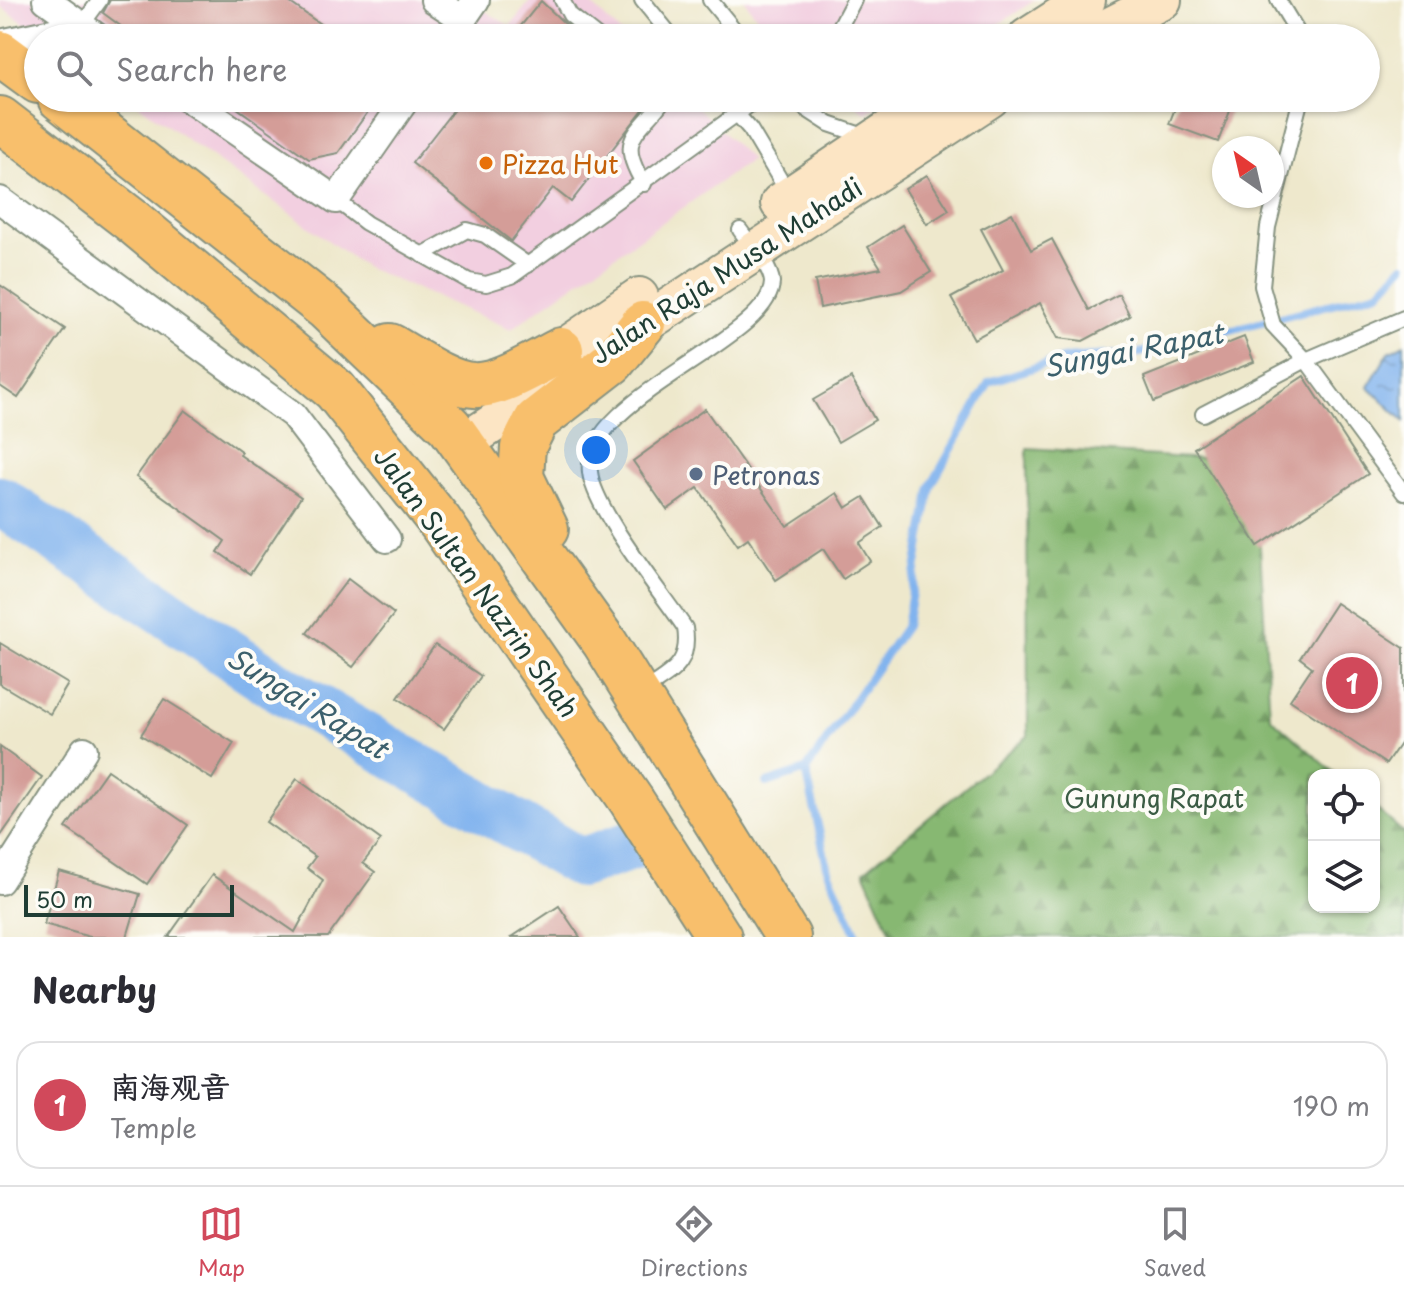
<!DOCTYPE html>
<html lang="en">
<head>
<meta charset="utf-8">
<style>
	body { margin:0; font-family:"Playpen Sans","LXGW WenKai TC",sans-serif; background:#f7f7f7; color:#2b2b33 }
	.controls { position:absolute; right:24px; bottom:24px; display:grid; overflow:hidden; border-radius:16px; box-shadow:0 2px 6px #0004 }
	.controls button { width:72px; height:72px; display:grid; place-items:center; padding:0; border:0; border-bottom:2px solid #e1e1e2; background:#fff; color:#2b2b33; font:40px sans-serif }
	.compass { position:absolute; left:1212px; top:136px; width:72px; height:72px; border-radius:50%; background:#fff; box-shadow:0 2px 6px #0004; rotate:326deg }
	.scale { position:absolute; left:24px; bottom:20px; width:210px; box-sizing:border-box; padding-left:8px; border:4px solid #1f3d34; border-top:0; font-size:22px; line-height:28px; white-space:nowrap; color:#1f3d34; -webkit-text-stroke:6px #fdfcf7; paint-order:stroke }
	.you { position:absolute; left:596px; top:450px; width:28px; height:28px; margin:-20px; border:6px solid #fff; border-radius:50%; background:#1a73e8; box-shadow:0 0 0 12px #1a73e833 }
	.badge { display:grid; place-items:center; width:52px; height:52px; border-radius:50%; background:#d1495b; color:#fff; font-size:26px; font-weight:700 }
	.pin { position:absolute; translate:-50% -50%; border:4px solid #fff; box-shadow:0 2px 8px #0006 }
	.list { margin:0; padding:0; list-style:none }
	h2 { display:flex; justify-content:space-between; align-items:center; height:104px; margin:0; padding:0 32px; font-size:34px }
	h2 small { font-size:26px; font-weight:400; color:#7c7c81 }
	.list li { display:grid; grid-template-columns:52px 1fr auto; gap:24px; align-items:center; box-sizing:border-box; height:128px; margin:0 16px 16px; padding:0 16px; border:2px solid #e1e1e2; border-radius:24px }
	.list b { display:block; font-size:30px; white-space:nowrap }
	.list p { margin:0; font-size:26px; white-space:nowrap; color:#7c7c81 }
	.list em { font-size:26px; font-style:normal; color:#7c7c81 }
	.icon { flex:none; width:44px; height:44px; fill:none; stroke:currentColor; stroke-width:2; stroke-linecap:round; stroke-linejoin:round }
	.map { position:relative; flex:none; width:1404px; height:937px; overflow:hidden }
	.search { position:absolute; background:#fff; box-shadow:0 2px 6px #0004; left:24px; right:24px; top:24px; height:88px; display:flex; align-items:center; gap:20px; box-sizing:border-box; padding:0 28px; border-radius:44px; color:#7c7c81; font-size:30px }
	.sheet { height:248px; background:#fff }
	nav { display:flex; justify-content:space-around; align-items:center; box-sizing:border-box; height:112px; border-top:2px solid #e1e1e2; background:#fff; font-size:22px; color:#7c7c81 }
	nav a { display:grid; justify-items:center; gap:4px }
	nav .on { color:#d1495b }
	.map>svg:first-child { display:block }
	.built { fill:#f2cfe0 }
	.forest { fill:url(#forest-firs); stroke:#537a53; stroke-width:2 }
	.water { fill:url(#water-ripples); stroke:#507891; stroke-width:2 }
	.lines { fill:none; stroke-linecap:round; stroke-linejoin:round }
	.stream { stroke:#81b3ee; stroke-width:8 }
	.river { stroke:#81b3ee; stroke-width:50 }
	.building { fill:#d49d98 }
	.lane-casing { stroke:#869280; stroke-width:18 }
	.street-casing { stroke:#869280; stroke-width:30 }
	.secondary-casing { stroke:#869280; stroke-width:42 }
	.highway-casing { stroke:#869280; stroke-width:48 }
	.lane { stroke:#fff; stroke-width:14 }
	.street { stroke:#fff; stroke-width:26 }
	.secondary { stroke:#fce5c4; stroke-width:38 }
	.highway { stroke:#f8bf6c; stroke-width:44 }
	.food-dot { fill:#e8710a; stroke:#fdfcf7; stroke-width:3 }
	.service-dot { fill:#5c6f8a; stroke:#fdfcf7; stroke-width:3 }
	.labels { text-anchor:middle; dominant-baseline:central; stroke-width:8; stroke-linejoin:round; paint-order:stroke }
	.food-label { font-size:26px; fill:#c56008; stroke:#fdfcf7; text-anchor:start }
	.street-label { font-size:26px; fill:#1f3d34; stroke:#fdfcf7 }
	.service-label { font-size:26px; fill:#4e5e75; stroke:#fdfcf7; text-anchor:start }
	.park-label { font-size:26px; fill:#3b5c44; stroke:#fdfcf7 }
	.water-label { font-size:28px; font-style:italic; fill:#3c606c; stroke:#fdfcf7 }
</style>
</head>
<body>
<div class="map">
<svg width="1404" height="937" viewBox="0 0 1404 937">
	<defs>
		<pattern id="forest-firs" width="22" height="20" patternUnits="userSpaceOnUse" patternTransform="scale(2)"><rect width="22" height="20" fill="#87b872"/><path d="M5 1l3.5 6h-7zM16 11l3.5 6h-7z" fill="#6e975e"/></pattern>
		<pattern id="water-ripples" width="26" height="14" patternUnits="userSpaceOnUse" patternTransform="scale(2)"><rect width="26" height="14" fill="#81b3ee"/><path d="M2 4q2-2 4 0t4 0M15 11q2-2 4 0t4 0" fill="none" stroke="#6993c2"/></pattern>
	</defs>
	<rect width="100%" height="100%" fill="#fdfcf7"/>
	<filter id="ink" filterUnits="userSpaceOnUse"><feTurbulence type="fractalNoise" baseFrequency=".0125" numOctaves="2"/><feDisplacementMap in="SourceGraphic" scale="16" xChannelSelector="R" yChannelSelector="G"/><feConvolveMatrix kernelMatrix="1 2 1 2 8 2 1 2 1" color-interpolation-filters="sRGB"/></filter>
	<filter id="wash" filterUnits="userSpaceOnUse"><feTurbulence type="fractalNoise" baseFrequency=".006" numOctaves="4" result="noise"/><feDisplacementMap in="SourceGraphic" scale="32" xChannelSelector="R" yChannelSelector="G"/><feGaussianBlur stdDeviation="1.8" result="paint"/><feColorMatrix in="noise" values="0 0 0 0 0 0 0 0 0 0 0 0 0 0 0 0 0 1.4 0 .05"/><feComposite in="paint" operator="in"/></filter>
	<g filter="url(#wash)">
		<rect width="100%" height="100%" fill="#eee8cc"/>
		<g class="built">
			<polygon points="0,0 467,0 510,26 531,0 587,0 626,38 45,38 0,6"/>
			<polygon points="744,0 1035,0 978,38 773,38"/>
			<polygon points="129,98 688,98 751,160 511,329 365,267"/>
			<polygon points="846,98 888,98 866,113"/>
		</g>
		<polygon class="forest" points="1027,448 1255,462 1270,717 1337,775 1314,775 1314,907 1374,907 1374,807 1404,833 1404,937 893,937 864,871 1028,736"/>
		<polygon class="water" points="1404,344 1404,421 1368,387 1389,352"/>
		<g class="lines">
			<g class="stream">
				<polyline points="806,770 828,871 858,937"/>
				<polyline points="767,783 806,770 906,626 931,486 989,382 1065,358 1140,353 1379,292 1404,265"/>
			</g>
			<polyline class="river" points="0,501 276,685 580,863 628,847"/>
		</g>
		<g id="blocks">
			<g class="building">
				<polygon points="110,0 286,0 340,38 137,38 103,13"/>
				<polygon points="541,1 564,23 583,38 511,38"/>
				<polygon points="223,98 378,98 338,153 309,159"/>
				<polygon points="463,98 652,98 571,202 553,188 511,241 412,163"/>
				<polygon points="1179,98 1235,98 1218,142 1169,124"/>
				<polygon points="927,175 949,210 927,224 905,189"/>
				<polygon points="1012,213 1031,250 1052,239 1089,310 1119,294 1130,316 1083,341 1058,338 1040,303 974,339 951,298 1003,270 981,229"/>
				<polygon points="902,225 931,272 901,291 820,308 815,281 881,268 868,247"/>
				<polygon points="0,285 65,329 18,398 0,386"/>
				<polygon points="1244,337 1254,362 1154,402 1144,377"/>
				<polygon points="1304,376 1368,474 1258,546 1194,448"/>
				<polygon points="851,378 875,420 838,442 813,400"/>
				<polygon points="705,409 787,526 837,493 846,508 864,497 883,527 859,543 870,561 843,579 823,549 776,580 748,538 738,545 698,488 667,510 633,461"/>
				<polygon points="185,410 242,452 240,455 301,497 250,574 218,552 225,541 136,477"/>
				<polygon points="348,579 394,614 353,667 307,633"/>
				<polygon points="1336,603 1404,648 1404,738 1386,764 1290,700 1312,667 1300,658"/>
				<polygon points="0,643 68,684 50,714 0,684"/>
				<polygon points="435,645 481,676 444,729 398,698"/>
				<polygon points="164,699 234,743 212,779 141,735"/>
				<polygon points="0,747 42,777 0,837"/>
				<polygon points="107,770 188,825 147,884 66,828"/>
				<polygon points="297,779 381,840 363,863 375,872 328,937 168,937 212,875 295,932 323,880 307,868 315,857 266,822"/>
				<polygon points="59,871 140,894 127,937 90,937 44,924"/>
				<polygon points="559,906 580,937 512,937"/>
			</g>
		</g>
	</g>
	<g filter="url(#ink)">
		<use href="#blocks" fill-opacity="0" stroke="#869280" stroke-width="2"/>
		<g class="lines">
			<defs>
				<g id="lane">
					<polyline points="562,0 570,15 599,38"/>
					<polyline points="642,0 673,38"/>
					<polyline points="710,0 741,38"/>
					<polyline points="1278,0 1301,38"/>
					<polyline points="81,26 100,0"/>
					<polyline points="834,38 854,0"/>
					<polyline points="723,98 750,129 790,196"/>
					<polyline points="789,98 829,124 867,137"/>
					<polyline points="1301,98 1268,227 1262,286 1273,325 1306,360 1404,493"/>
					<path d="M644 184C615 137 638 135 665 98"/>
					<polyline points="336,200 366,223 469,281 486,284 512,276 759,98"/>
					<polyline points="422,255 467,230 485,235 528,265"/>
					<polyline points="1203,414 1306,360 1404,318"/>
					<path d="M642 692C670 672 691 666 685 628 662 593 594 510 590 472 581 399 772 339 772 282 771 266 749 243 740 230"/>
				</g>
				<g id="street">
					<polyline points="46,0 99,38"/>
					<polyline points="434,0 463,19"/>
					<polyline points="450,38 476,0"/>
					<polyline points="0,43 81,26"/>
					<polyline points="187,98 336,200 407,98"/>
					<polyline points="0,200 293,415 387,539"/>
					<polyline points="0,881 84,750"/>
				</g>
				<g id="secondary">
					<polyline points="1027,38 1086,0"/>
					<polyline points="1088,38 1162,0"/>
					<polyline points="780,203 936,98"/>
					<polyline points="618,341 990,98"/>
					<polyline points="538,366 639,297"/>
					<polyline points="462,444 563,377"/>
				</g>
				<g id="highway">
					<polyline points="0,53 38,81"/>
					<polyline points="60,98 326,308 450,427 605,643 788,937"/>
					<polyline points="0,119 131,220 335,390 440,522 631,800 719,937"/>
					<path d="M390 346C476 398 474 397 561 350"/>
					<polyline points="546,529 521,477 523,447 536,421 612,362 643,324"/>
				</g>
			</defs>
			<use href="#lane" class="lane-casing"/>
			<use href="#street" class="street-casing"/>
			<use href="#secondary" class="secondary-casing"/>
			<use href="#highway" class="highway-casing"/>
			<use href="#lane" class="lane"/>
			<use href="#street" class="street"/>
			<use href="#secondary" class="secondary"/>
			<use href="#highway" class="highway"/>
		</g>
	</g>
	<circle class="food-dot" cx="486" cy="163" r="8"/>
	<circle class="service-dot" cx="696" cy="474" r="8"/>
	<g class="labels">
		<g class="food-label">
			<text x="502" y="163">Pizza Hut</text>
		</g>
		<g class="street-label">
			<text transform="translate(726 270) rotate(-33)">Jalan Raja Musa Mahadi</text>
			<text transform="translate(477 582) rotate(54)">Jalan Sultan Nazrin Shah</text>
		</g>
		<g class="service-label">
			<text x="712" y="474">Petronas</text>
		</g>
		<g class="park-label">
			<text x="1154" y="797">Gunung Rapat</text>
		</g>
		<g class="water-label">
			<text transform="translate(1133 349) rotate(-11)">Sungai Rapat</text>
			<text transform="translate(308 702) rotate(32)">Sungai Rapat</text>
		</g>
	</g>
</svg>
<div class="controls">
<button><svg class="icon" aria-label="locate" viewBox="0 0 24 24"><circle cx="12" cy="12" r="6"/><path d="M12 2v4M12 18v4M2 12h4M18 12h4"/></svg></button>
<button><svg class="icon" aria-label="layers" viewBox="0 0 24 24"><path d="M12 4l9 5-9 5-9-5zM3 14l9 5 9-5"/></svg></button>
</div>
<svg class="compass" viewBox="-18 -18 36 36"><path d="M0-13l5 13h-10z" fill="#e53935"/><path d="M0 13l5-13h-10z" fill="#7c7c81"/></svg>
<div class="scale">50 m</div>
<div class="you"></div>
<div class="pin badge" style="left:1352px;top:683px">1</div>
<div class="search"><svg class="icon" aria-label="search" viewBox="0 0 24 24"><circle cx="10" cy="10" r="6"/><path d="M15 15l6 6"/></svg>Search here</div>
</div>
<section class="sheet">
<h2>Nearby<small></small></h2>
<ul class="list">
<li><span class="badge">1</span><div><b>南海观音</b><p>Temple</p></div><em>190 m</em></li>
</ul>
</section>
<nav>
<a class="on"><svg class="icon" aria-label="map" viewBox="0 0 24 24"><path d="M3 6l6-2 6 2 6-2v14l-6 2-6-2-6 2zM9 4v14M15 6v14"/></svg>Map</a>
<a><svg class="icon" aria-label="directions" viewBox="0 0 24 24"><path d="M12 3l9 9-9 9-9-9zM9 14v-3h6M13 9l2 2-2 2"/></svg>Directions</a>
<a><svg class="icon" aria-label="saved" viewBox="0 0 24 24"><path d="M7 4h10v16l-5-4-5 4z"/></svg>Saved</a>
</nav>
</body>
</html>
